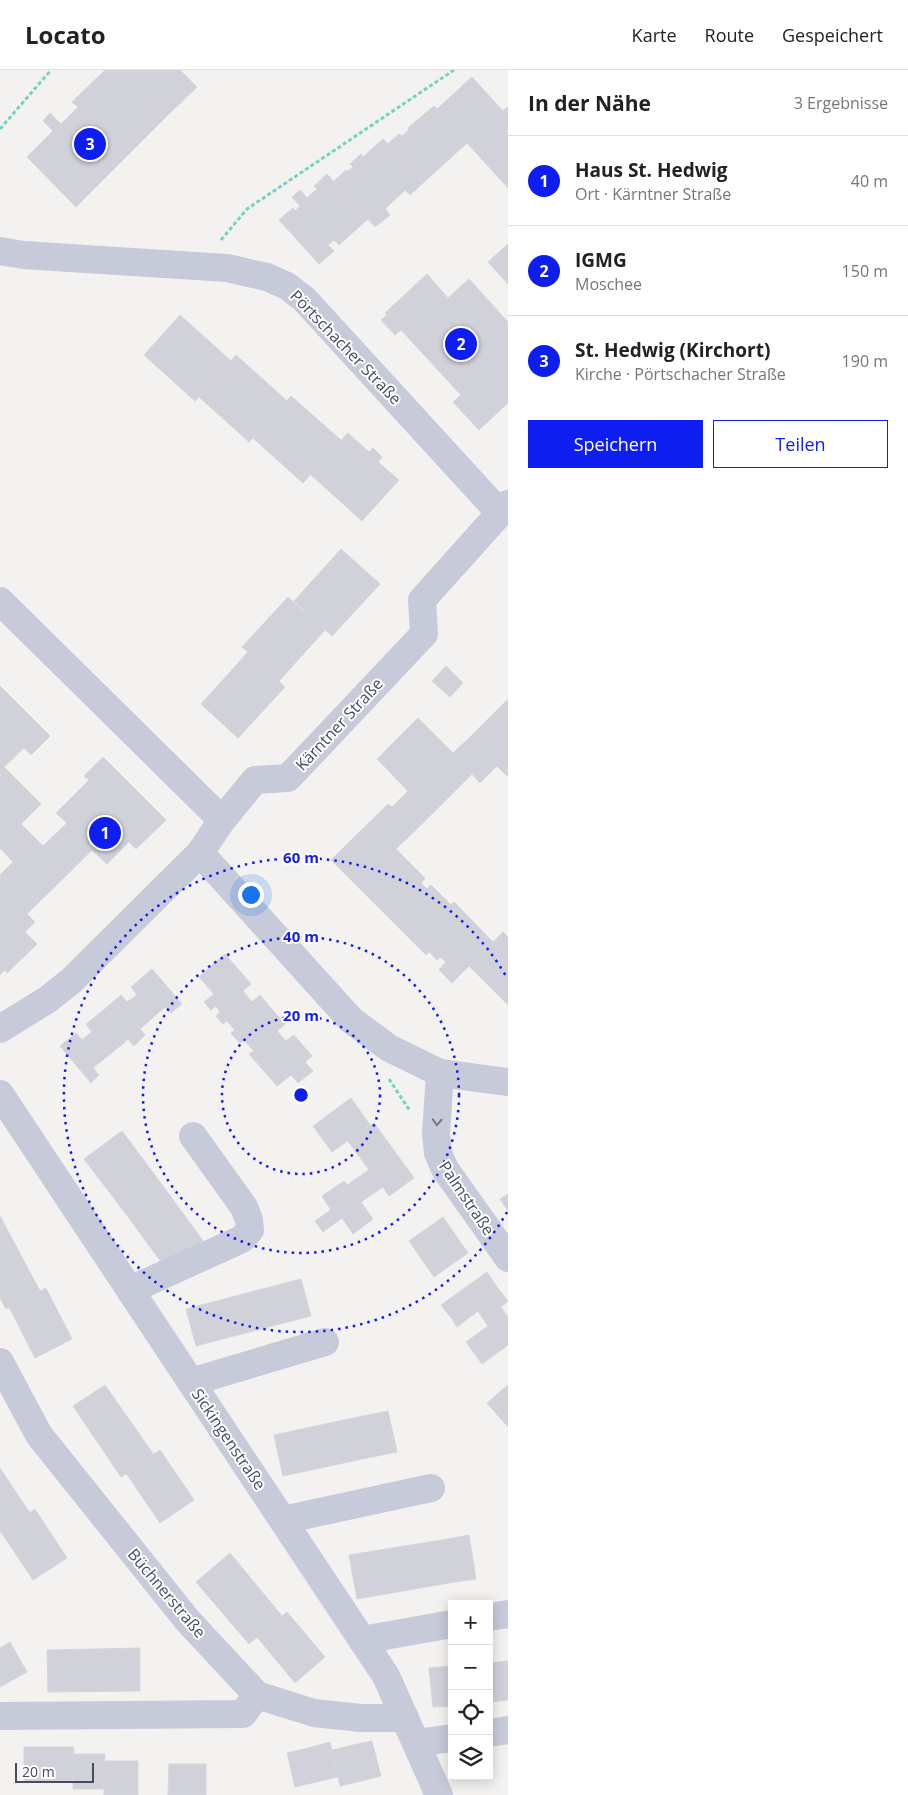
<!DOCTYPE html>
<html lang="de">
<head>
<meta charset="utf-8">
<style>
	body { margin:0; font-family:"Open Sans",sans-serif; background:#f2f2f2; color:#222 }
	.controls { position:absolute; right:15px; bottom:15px; display:grid; overflow:hidden; border-radius:0px; box-shadow:0 2px 12px #0003 }
	.controls button { width:45px; height:45px; display:grid; place-items:center; padding:0; border:0; border-bottom:1px solid #e0e0e0; background:#fff; color:#222; font:25px sans-serif }
	.scale { position:absolute; left:15px; bottom:12px; width:79px; box-sizing:border-box; padding-left:5px; border:2px solid #474b60; border-top:0; font-size:14px; line-height:18px; white-space:nowrap; color:#474b60; -webkit-text-stroke:4px #fff; paint-order:stroke }
	.you { position:absolute; left:250px; top:824px; width:18px; height:18px; margin:-12px; border:4px solid #fff; border-radius:50%; background:#1a73e8; box-shadow:0 0 0 8px #1a73e833 }
	.badge { display:grid; place-items:center; width:32px; height:32px; border-radius:50%; background:#0e1ef1; color:#fff; font-size:16px; font-weight:700 }
	.pin { position:absolute; translate:-50% -50%; border:2px solid #fff; box-shadow:0 1px 5px #0006 }
	.list { margin:0; padding:0; list-style:none }
	h2 { display:flex; justify-content:space-between; align-items:center; height:65px; margin:0; padding:0 20px; font-size:21px }
	h2 small { font-size:16px; font-weight:400; color:#767676 }
	.list li { display:grid; grid-template-columns:32px 1fr auto; gap:15px; align-items:center; box-sizing:border-box; height:90px; padding:0 20px; border-top:1px solid #e0e0e0 }
	.list b { display:block; font-size:19px; white-space:nowrap }
	.list p { margin:0; font-size:16px; white-space:nowrap; color:#767676 }
	.list em { font-size:16px; font-style:normal; color:#767676 }
	.actions { display:flex; gap:10px; padding:15px 20px }
	.actions a { flex:1; padding:11px 0; border:1px solid #0e1ef1; border-radius:0px; text-align:center; font-size:18px; color:#0e1ef1 }
	.actions .main { background:#0e1ef1; color:#fff }
	.icon { flex:none; width:28px; height:28px; fill:none; stroke:currentColor; stroke-width:2; stroke-linecap:round; stroke-linejoin:round }
	.map { position:relative; flex:none; width:508px; height:1725px; overflow:hidden }
	header { display:flex; align-items:center; gap:30px; box-sizing:border-box; height:70px; padding:0 25px; background:#fff; border-bottom:1px solid #e0e0e0 }
	header strong { font-size:24px }
	nav { display:flex; gap:28px; margin-inline-start:auto; font-size:18px }
	main { display:flex }
	aside { flex:1; background:#fff }
	.map>svg:first-child { display:block }
	.building { fill:#d1d1d9; stroke:#d5d5dd }
	.lines { fill:none; stroke-linecap:round; stroke-linejoin:round }
	.path { stroke:#73d3c7; stroke-width:3; stroke-dasharray:4 2.5; stroke-linecap:butt }
	.minor { stroke:#c7cad9; stroke-width:28 }
	.oneway { stroke:#74778a }
	.ring { fill:none; stroke:#0e1ef1; stroke-width:2.5; stroke-dasharray:2.5 5 }
	.labels { text-anchor:middle; dominant-baseline:central; stroke-width:4; stroke-linejoin:round; paint-order:stroke }
	.street-label { font-size:16px; fill:#474b60; stroke:#fff }
	.centre { fill:#0e1ef1; stroke:#fff; stroke-width:2.5 }
	.ring-label { font-size:15px; text-anchor:middle; font-weight:bold; fill:#0e1ef1; stroke:#fff; stroke-width:4; stroke-linejoin:round; paint-order:stroke }
</style>
</head>
<body>
<header>
<strong>Locato</strong>
<nav><a>Karte</a><a>Route</a><a>Gespeichert</a></nav>
</header>
<main>
<div class="map">
<svg width="508" height="1725" viewBox="0 0 508 1725">
	<rect width="100%" height="100%" fill="#f4f2f1"/>
	<g class="building">
		<polygon points="105,0 126,0 169,44 76,137 27,87 53,61 43,51 50,43 61,54 78,37 72,32"/>
		<polygon points="126,0 180,0 197,17 169,44"/>
		<polygon points="472,7 503,41 467,73 437,39"/>
		<polygon points="434,36 467,73 423,113 388,74 399,64 402,66 409,60 408,58"/>
		<polygon points="507,37 508,38 508,118 467,73"/>
		<polygon points="383,69 423,113 410,125 405,120 385,139 390,145 375,157 334,111 346,100 347,102 353,97 350,94 361,84 363,87"/>
		<polygon points="327,104 368,149 339,175 334,170 328,175 334,181 319,194 279,150 293,138 295,141 300,136 292,127 300,120 307,128 317,119 314,116"/>
		<polygon points="508,174 508,214 488,192"/>
		<polygon points="427,204 448,228 469,209 508,252 508,333 479,360 453,332 461,325 401,260 395,265 381,250 387,245 385,243"/>
		<polygon points="180,245 231,291 195,331 144,285"/>
		<polygon points="236,285 287,331 249,372 199,327"/>
		<polygon points="291,326 341,370 303,413 253,368"/>
		<polygon points="348,363 369,382 373,378 382,387 378,392 399,410 362,451 310,404"/>
		<polygon points="341,479 380,514 332,566 294,531"/>
		<polygon points="288,527 325,560 279,611 242,577"/>
		<polygon points="248,582 285,617 238,668 201,634"/>
		<polygon points="446,596 463,613 450,627 432,611"/>
		<polygon points="0,616 50,666 31,685 24,678 4,697 41,734 21,754 43,776 67,753 56,743 89,710 84,706 103,687 166,750 136,779 129,772 107,794 92,780 27,844 35,852 25,862 37,874 7,903 5,900 0,905 0,805 13,792 0,778"/>
		<polygon points="508,629 508,707 469,668"/>
		<polygon points="418,648 453,683 469,668 497,696 480,713 472,704 426,750 403,726 408,721 377,689"/>
		<polygon points="403,726 426,750 396,779 406,789 368,827 331,790 388,734 392,737"/>
		<polygon points="406,789 425,808 421,813 427,819 431,815 451,835 413,872 368,827"/>
		<polygon points="454,832 493,872 452,913 439,900 446,892 440,887 437,890 429,882 426,885 413,872"/>
		<polygon points="503,862 508,867 508,935 469,896"/>
		<polygon points="225,884 251,914 243,921 252,932 260,925 270,937 235,968 231,963 235,960 227,951 223,954 216,946 220,942 216,936 211,940 204,932 214,924 199,907"/>
		<polygon points="152,899 182,934 171,943 165,937 140,959 145,965 134,976 128,969 125,972 100,943 121,925 127,932 137,925 131,917"/>
		<polygon points="270,937 285,954 277,961 286,971 294,965 312,986 305,992 313,1001 298,1013 291,1005 277,1016 249,984 254,981 244,970 240,973 235,968"/>
		<polygon points="100,943 125,972 93,998 99,1005 91,1013 60,976 76,963 82,970 92,962 86,954"/>
		<polygon points="351,1028 370,1055 332,1082 313,1056"/>
		<polygon points="374,1053 401,1090 331,1140 322,1126 344,1111 347,1115 369,1100 348,1071"/>
		<polygon points="122,1061 163,1116 126,1144 84,1089"/>
		<polygon points="401,1090 414,1108 389,1126 383,1117 361,1132 373,1149 353,1164 342,1148 323,1162 315,1151"/>
		<polygon points="163,1116 204,1172 167,1200 126,1144"/>
		<polygon points="508,1124 508,1141 500,1129"/>
		<polygon points="0,1146 40,1221 6,1239 0,1228"/>
		<polygon points="443,1147 468,1183 434,1207 409,1171"/>
		<polygon points="487,1202 497,1217 452,1249 441,1235"/>
		<polygon points="301,1209 311,1246 280,1254 270,1217"/>
		<polygon points="270,1217 280,1254 196,1276 186,1239"/>
		<polygon points="497,1217 508,1231 501,1237 508,1247 508,1275 482,1294 466,1272 488,1256 478,1241 457,1257 452,1249"/>
		<polygon points="46,1218 72,1269 35,1288 9,1237"/>
		<polygon points="105,1315 154,1385 121,1407 73,1336"/>
		<polygon points="508,1315 508,1357 487,1333"/>
		<polygon points="388,1341 397,1382 367,1388 358,1347"/>
		<polygon points="358,1347 367,1388 283,1406 274,1365"/>
		<polygon points="160,1380 194,1430 160,1453 126,1403"/>
		<polygon points="0,1398 30,1443 0,1463"/>
		<polygon points="35,1439 67,1488 33,1510 1,1462"/>
		<polygon points="469,1465 476,1509 449,1513 442,1470"/>
		<polygon points="442,1470 449,1513 357,1529 349,1485"/>
		<polygon points="230,1483 282,1546 249,1574 196,1512"/>
		<polygon points="287,1542 325,1587 295,1613 257,1567"/>
		<polygon points="10,1572 27,1602 0,1617 0,1578"/>
		<polygon points="140,1578 140,1621 48,1622 47,1580"/>
		<polygon points="508,1591 508,1630 489,1632 489,1593"/>
		<polygon points="452,1596 452,1636 433,1637 429,1598"/>
		<polygon points="372,1671 381,1706 361,1711 353,1675"/>
		<polygon points="330,1672 338,1707 316,1712 308,1678"/>
		<polygon points="353,1675 361,1711 340,1716 332,1680"/>
		<polygon points="24,1677 74,1677 73,1712 24,1712"/>
		<polygon points="308,1678 316,1712 295,1717 287,1683"/>
		<polygon points="74,1684 105,1684 104,1719 73,1719"/>
		<rect x="104" y="1691" width="34" height="34"/>
		<polygon points="169,1694 206,1694 206,1725 168,1725"/>
	</g>
	<g class="lines">
		<g class="path">
			<polyline points="0,59 51,0"/>
			<polyline points="221,170 247,139 454,0"/>
			<polyline points="389,1009 410,1041"/>
		</g>
		<g class="minor">
			<polyline points="0,181 23,185 227,198 267,207 287,216 304,229 500,443"/>
			<polyline points="0,531 222,750"/>
			<polyline points="200,783 351,950 389,978 440,1003 508,1012"/>
			<polyline points="0,959 47,930 71,911 200,783 222,750 255,710 288,708 424,564 422,530 508,434"/>
			<polyline points="440,1003 436,1064 438,1083 445,1099 508,1188"/>
			<polyline points="0,1024 386,1606 439,1725"/>
			<polyline points="130,1220 242,1169 250,1160 249,1150 244,1137 193,1066"/>
			<polyline points="0,1292 39,1365 188,1551 257,1625 314,1643 361,1648 405,1648"/>
			<polyline points="191,1312 325,1272"/>
			<polyline points="283,1450 431,1418"/>
			<polyline points="489,1547 508,1544"/>
			<polyline points="362,1570 452,1554"/>
			<polyline points="0,1646 243,1644 257,1625"/>
			<polyline points="489,1663 508,1660"/>
			<polyline points="416,1673 452,1668"/>
		</g>
	</g>
	<defs><path id="oneway-chevron" d="M-2-3.5L2.5 0L-2 3.5" fill="none" stroke-width="1.6" stroke-linecap="round" stroke-linejoin="round" transform="scale(1.25)"/></defs>
	<use class="oneway" href="#oneway-chevron" transform="translate(437 1052) rotate(93)"/>
	<g class="ring">
		<circle cx="301" cy="1025" r="79"/>
		<circle cx="301" cy="1025" r="158"/>
		<path d="M507 1142A237 237 0 1 1 507 908"/>
	</g>
	<g class="labels">
		<g class="street-label">
			<text transform="translate(346 277) rotate(46)">Pörtschacher Straße</text>
			<text transform="translate(339 654) rotate(-47)">Kärntner Straße</text>
			<text transform="translate(467 1128) rotate(56)">Palmstraße</text>
			<text transform="translate(229 1369) rotate(56)">Sickingenstraße</text>
			<text transform="translate(167 1523) rotate(50)">Büchnerstraße</text>
		</g>
	</g>
	<circle cx="301" cy="1025" r="8" class="centre"/>
	<g class="ring-label">
		<text x="301" y="793">60 m</text>
		<text x="301" y="872">40 m</text>
		<text x="301" y="951">20 m</text>
	</g>
</svg>
<div class="controls">
<button>+</button>
<button>−</button>
<button><svg class="icon" aria-label="locate" viewBox="0 0 24 24"><circle cx="12" cy="12" r="6"/><path d="M12 2v4M12 18v4M2 12h4M18 12h4"/></svg></button>
<button><svg class="icon" aria-label="layers" viewBox="0 0 24 24"><path d="M12 4l9 5-9 5-9-5zM3 14l9 5 9-5"/></svg></button>
</div>
<div class="scale">20 m</div>
<div class="you"></div>
<div class="pin badge" style="left:105px;top:763px">1</div>
<div class="pin badge" style="left:461px;top:274px">2</div>
<div class="pin badge" style="left:90px;top:74px">3</div>
</div>
<aside>
<h2>In der Nähe<small>3 Ergebnisse</small></h2>
<ul class="list">
<li><span class="badge">1</span><div><b>Haus St. Hedwig</b><p>Ort · Kärntner Straße</p></div><em>40 m</em></li>
<li><span class="badge">2</span><div><b>IGMG</b><p>Moschee</p></div><em>150 m</em></li>
<li><span class="badge">3</span><div><b>St. Hedwig (Kirchort)</b><p>Kirche · Pörtschacher Straße</p></div><em>190 m</em></li>
</ul>
<div class="actions"><a class="main">Speichern</a><a>Teilen</a></div>
</aside>
</main>
</body>
</html>
